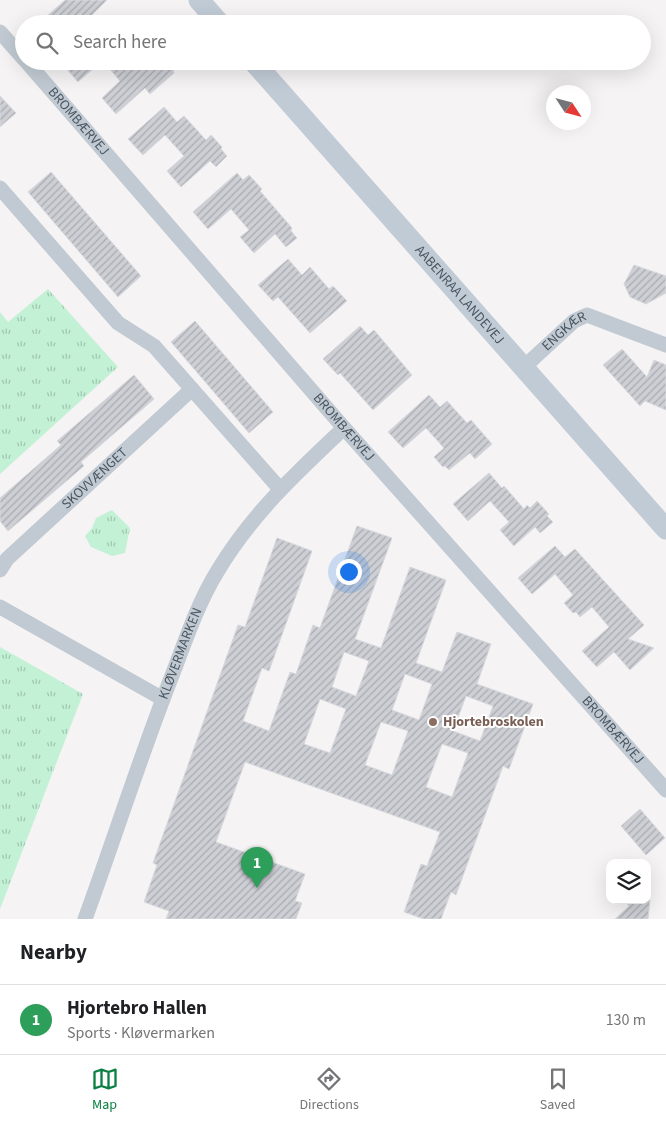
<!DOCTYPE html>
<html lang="en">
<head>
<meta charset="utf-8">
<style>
	body { margin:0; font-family:"Source Sans 3",sans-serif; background:#f2f2f2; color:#202124 }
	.controls { position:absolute; right:15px; bottom:15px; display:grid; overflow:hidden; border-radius:10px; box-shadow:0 5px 20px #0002 }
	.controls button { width:45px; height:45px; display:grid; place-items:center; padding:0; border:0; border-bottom:1px solid #e0e0e0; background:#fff; color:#202124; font:25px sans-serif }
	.compass { position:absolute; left:546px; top:85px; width:45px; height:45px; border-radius:50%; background:#fff; box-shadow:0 5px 20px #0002; rotate:126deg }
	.you { position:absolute; left:348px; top:571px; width:18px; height:18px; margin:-12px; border:4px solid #fff; border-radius:50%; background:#1a73e8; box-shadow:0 0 0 8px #1a73e833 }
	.badge { display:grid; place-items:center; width:32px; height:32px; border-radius:50%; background:#0b8043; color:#fff; font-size:16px; font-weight:700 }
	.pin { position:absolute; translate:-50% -41px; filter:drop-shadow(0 1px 2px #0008) }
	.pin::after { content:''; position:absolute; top:26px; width:18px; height:15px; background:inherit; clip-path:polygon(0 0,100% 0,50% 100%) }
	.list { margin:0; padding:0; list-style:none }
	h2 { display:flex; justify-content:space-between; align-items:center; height:65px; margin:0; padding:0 20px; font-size:21px }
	h2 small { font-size:16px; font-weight:400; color:#757577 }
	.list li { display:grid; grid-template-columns:32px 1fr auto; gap:15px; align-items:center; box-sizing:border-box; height:70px; padding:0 20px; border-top:1px solid #e0e0e0 }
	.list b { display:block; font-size:19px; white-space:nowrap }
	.list p { margin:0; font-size:16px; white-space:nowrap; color:#757577 }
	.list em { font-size:16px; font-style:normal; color:#757577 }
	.icon { flex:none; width:28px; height:28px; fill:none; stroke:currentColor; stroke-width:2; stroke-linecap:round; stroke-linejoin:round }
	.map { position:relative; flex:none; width:666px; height:919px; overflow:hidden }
	.search { position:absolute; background:#fff; box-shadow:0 5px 20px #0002; left:15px; right:15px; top:15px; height:55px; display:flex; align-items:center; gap:12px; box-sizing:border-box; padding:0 18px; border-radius:28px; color:#757577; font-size:19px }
	.sheet { height:135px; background:#fff }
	nav { display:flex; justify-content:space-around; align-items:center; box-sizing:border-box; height:70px; border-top:1px solid #e0e0e0; background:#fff; font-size:14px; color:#757577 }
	nav a { display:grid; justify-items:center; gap:2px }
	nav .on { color:#0b8043 }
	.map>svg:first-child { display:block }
	.park { fill:url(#park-tufts) }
	.building { fill:url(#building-hatch); stroke:#d7d9de; fill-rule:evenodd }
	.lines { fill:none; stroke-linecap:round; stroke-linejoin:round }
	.minor { stroke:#c1cad2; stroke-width:15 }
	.secondary { stroke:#c1cbd6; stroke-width:21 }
	.education-dot { fill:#8d6e63; stroke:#fff; stroke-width:2 }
	.labels { text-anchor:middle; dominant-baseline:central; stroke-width:4; stroke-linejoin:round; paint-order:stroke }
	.street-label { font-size:14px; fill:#4a5661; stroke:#fff }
	.education-label { font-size:14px; font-weight:bold; fill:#785e54; stroke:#fff; text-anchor:start }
</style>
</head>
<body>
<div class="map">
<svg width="666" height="919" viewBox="0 0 666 919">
	<defs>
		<pattern id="park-tufts" width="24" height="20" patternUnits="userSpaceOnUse" patternTransform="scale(1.25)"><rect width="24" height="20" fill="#c3f1d5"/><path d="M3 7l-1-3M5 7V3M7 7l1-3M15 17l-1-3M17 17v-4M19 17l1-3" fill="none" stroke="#a0c6b0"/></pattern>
		<pattern id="building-hatch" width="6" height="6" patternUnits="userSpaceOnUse" patternTransform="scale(1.25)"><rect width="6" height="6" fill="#cdcfd5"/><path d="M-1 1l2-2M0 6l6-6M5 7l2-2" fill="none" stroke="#a8abb0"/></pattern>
	</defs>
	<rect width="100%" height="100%" fill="#f5f3f3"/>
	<g class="park">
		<polygon points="48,289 118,367 0,474 0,312 8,322"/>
		<polygon points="112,510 130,528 125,553 112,556 91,547 85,536 92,528 96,518"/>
		<polygon points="0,647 83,694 0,909"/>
	</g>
	<g class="building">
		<polygon points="65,0 107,0 86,21 80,14 70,24 38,24"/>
		<polygon points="60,61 102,61 78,82"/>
		<polygon points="103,61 133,61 138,67 145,61 150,65 157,61 183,61 173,71 174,73 150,94 145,88 116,114 102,98 120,81"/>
		<polygon points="0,96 16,113 0,127"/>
		<polygon points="164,107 177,122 184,116 206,140 211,135 222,147 221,149 227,156 216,167 210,161 181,187 167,171 184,156 165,135 143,155 128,139"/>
		<polygon points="51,172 141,276 118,297 28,192"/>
		<polygon points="237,173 243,180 249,175 262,189 260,191 292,228 291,231 297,238 286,247 275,234 254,253 240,237 249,230 231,209 208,229 194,213 193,212"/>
		<polygon points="288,259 302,275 310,267 329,289 333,286 347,301 310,333 278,297 273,301 258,285"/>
		<polygon points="634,265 666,276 666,293 646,304 630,297 624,284"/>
		<polygon points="195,321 273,412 249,433 171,342"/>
		<polygon points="360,326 368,335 374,330 412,375 373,410 340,373 338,375 323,359"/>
		<polygon points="622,349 647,377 654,360 666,365 666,410 645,401 640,406 603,365"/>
		<polygon points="134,375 154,399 81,462 84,466 8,531 0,521 0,498 61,445 57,441"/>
		<polygon points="429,395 440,407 447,401 467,423 471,420 492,444 475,459 470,453 449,470 445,466 443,467 434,457 444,448 426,428 403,448 388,432"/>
		<polygon points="489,473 502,488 504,486 524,509 527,505 530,508 537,501 549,514 547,516 553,522 540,533 535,527 514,546 500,530 509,522 490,501 468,521 453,504"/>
		<path d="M357 526 392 538 355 639 381 648 410 567 446 580 416 663 442 672 457 632 491 644 477 684 533 704 509 769 503 766 456 895 451 892 441 919H424L404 912 421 864 427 866 440 832 245 762 216 842 305 874 295 901 302 903 296 919H166L169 911 144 902 157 865 153 863 238 625 245 627 277 538 312 551 269 671 262 668 243 721 269 731 290 672 296 674 313 625 320 628ZM344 652 369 661 356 696 332 687ZM405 674 432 684 419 720 392 710ZM466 696 493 706 480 741 453 731ZM320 699 346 709 330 753 304 744ZM381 722 408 731 392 775 365 765ZM442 744 468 753 452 797 426 787Z"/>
		<polygon points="555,546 565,557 575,549 644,625 628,639 654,648 630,670 614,652 597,667 582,651 609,627 592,607 580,617 576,612 573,613 564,603 573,595 555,574 532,594 518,578"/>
		<polygon points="640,809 665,838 646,855 621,826"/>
		<polygon points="624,900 650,900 648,919 615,919 629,906"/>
	</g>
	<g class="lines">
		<g class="minor">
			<polyline points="0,32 24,59"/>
			<path id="s1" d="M26 61 344 428 666 790"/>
			<polyline points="0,188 118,323 154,346 280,489"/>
			<path id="s2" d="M524 367 574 321 587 315 666 345"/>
			<path id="s3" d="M0 570 7 559 192 389"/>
			<polyline points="0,607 163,699"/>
			<path id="s4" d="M85 919C115 837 141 754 173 673 186 639 198 603 217 572 250 516 297 472 344 428"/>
		</g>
		<g class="secondary">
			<polyline points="199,0 220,24"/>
			<path id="s5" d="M253 61 666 529"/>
		</g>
	</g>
	<circle class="education-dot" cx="433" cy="722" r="5"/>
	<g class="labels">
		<g class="street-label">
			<text stroke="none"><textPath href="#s1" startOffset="80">BROMBÆRVEJ</textPath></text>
			<text stroke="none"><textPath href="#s5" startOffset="312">AABENRAA LANDEVEJ</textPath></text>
			<text stroke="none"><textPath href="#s2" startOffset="54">ENGKÆR</textPath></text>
			<text stroke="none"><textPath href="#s1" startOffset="485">BROMBÆRVEJ</textPath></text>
			<text stroke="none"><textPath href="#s3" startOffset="132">SKOVVÆNGET</textPath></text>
			<text stroke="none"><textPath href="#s4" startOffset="282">KLØVERMARKEN</textPath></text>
			<text stroke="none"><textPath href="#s1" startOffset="890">BROMBÆRVEJ</textPath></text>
		</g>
		<g class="education-label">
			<text x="443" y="722">Hjortebroskolen</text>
		</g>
	</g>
</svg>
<div class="controls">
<button><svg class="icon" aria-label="layers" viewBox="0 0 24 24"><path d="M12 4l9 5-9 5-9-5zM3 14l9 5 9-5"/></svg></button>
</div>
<svg class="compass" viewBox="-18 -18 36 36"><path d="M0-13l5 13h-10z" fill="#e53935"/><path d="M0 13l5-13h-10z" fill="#757577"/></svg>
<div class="you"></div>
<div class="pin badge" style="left:257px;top:888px;background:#2e9e5b">1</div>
<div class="search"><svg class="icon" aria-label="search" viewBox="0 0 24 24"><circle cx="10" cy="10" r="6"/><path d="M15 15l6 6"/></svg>Search here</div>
</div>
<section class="sheet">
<h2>Nearby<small></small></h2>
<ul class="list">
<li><span class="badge" style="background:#2e9e5b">1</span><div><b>Hjortebro Hallen</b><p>Sports · Kløvermarken</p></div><em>130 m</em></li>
</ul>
</section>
<nav>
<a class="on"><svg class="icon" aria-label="map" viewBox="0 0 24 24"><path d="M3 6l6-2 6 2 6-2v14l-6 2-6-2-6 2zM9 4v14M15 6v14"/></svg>Map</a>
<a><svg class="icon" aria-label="directions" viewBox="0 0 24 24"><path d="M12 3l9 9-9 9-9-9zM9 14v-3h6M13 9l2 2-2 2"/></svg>Directions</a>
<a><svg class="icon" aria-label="saved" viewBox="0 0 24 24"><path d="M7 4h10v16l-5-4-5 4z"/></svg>Saved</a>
</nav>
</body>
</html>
